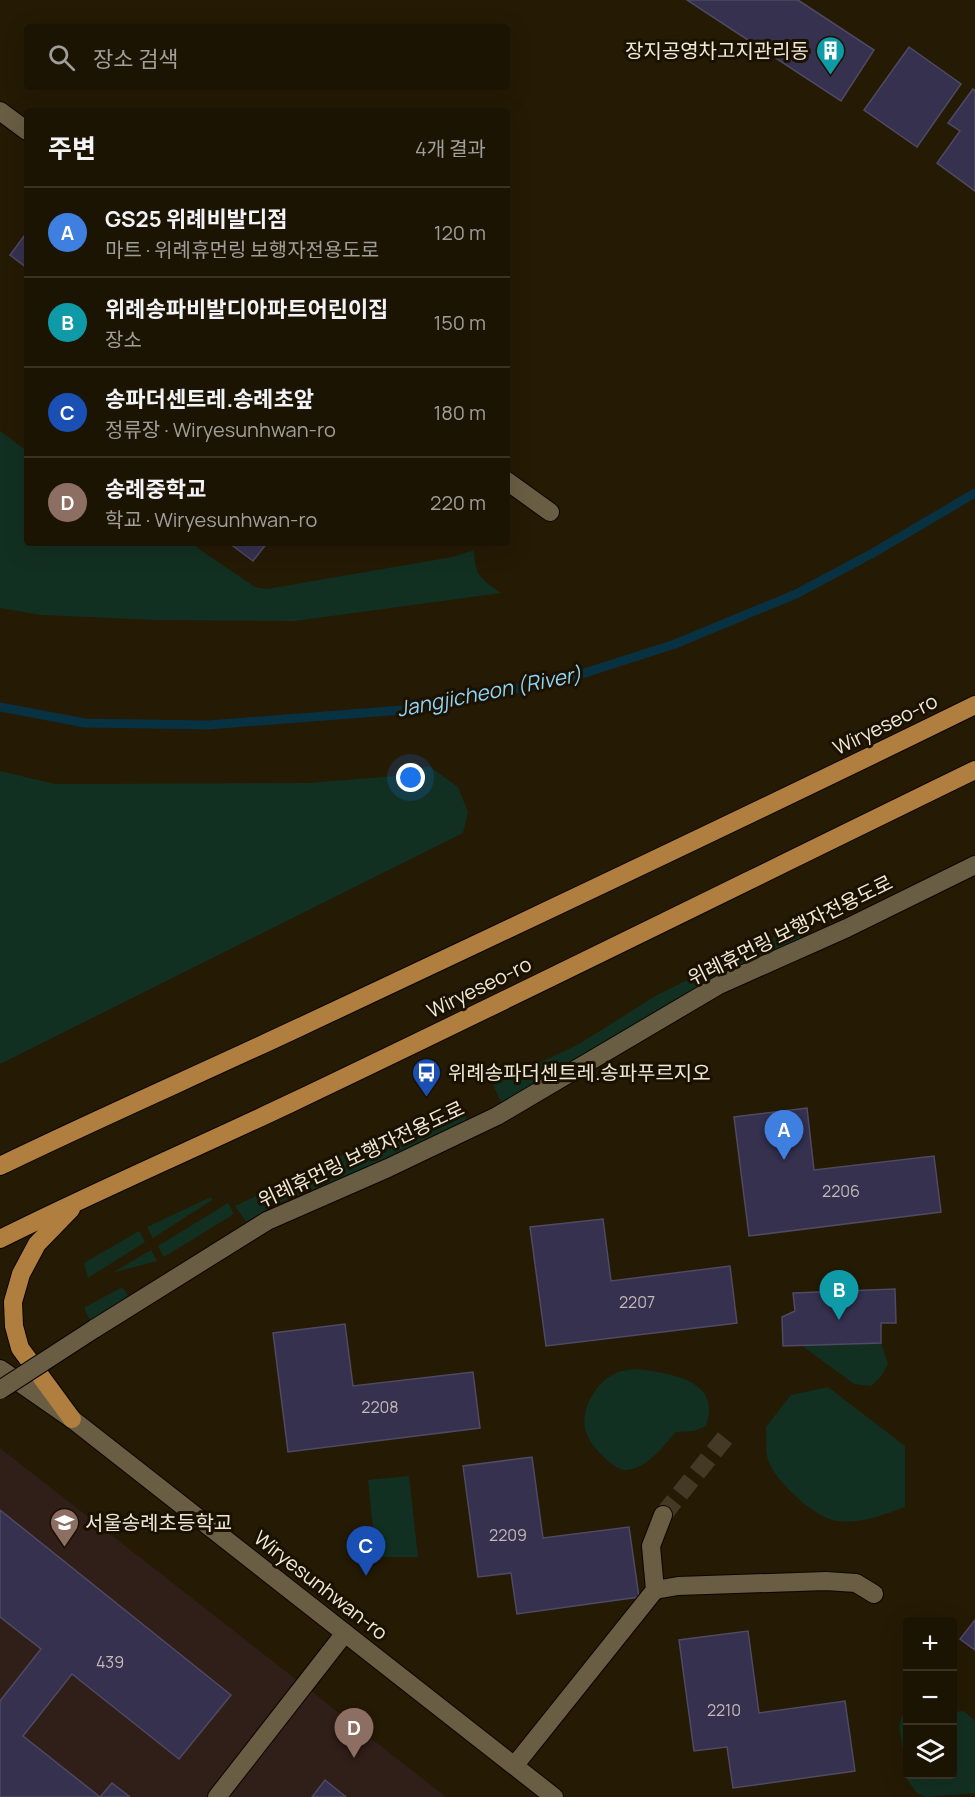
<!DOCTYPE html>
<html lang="ko">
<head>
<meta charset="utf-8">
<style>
	body { margin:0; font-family:Manrope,"Noto Sans KR",sans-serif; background:#292112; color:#f1f3f6 }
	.controls { position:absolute; right:18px; bottom:18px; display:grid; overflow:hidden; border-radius:6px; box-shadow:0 6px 24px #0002 }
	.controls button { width:54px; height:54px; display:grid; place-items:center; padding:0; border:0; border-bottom:2px solid #3a3325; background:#1c1403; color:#f1f3f6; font:30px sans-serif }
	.you { position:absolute; left:411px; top:778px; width:21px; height:21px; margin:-15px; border:4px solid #fff; border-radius:50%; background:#1a73e8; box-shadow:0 0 0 9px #1a73e833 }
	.badge { display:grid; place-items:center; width:39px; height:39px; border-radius:50%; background:#f59b98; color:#fff; font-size:20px; font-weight:700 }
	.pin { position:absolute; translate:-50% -50px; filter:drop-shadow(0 2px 3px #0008) }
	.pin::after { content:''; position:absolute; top:32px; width:21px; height:18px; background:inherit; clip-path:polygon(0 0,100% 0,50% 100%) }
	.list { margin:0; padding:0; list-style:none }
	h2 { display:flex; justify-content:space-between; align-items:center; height:78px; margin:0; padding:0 24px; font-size:26px }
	h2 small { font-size:20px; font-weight:400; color:#a09e9a }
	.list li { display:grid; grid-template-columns:39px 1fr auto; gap:18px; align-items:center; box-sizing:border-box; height:90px; padding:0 24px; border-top:2px solid #3a3325 }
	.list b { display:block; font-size:22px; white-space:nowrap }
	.list p { margin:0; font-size:20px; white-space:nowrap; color:#a09e9a }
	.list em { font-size:20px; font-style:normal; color:#a09e9a }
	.icon { flex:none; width:33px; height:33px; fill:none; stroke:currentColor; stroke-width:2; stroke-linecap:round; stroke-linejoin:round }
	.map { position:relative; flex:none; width:975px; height:1797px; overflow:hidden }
	.search { position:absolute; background:#1c1403; box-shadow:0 6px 24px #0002; left:24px; top:24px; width:486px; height:66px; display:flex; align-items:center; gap:15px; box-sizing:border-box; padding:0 21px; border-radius:6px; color:#a09e9a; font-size:22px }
	.panel { position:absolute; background:#1c1403; box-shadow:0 6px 24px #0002; left:24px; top:108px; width:486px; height:438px; border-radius:6px }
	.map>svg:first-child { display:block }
	.education { fill:#301e18 }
	.green { fill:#123021 }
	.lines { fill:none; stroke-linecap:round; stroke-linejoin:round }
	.stream { stroke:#083142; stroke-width:9 }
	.building { fill:#36314f; stroke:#4e4a62; stroke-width:1.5 }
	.minor-tunnel { stroke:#433924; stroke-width:18; stroke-dasharray:18 9; stroke-linecap:butt }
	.minor-casing { stroke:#0d0500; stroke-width:20 }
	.major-casing { stroke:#0d0500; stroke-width:20 }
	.minor { stroke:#695d44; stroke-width:18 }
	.major { stroke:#b07f40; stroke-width:18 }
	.minor-bridge-casing { stroke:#0d0500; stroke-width:20; stroke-linecap:butt }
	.minor-bridge { stroke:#695d44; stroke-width:18 }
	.labels { text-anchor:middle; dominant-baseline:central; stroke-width:6; stroke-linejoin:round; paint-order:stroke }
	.number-label { font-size:16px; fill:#c1bab7 }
	.poi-label { font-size:20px; fill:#efe8da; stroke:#1b1100; text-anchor:start }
	.street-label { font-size:20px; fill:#efe8da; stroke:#1b1100 }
	.water-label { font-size:21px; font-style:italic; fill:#90d4f5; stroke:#1b1100 }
</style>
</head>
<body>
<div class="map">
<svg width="975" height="1797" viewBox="0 0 975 1797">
	<rect width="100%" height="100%" fill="#251a04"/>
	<polygon class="education" points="0,1448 279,1666 446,1797 0,1797"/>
	<g class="green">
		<path d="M0 431 27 451V543H190L255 587 267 589 452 557 474 550C475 575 481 580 501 593L295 621 157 620 41 615 0 608Z"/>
		<polygon points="429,766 458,787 468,812 463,833 0,1064 0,771 55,784 308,783 395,776"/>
		<polygon points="803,923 809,937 503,1106 493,1085 579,1044 657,995"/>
		<polygon points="458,1101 469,1123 371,1167 274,1205 246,1222 235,1206"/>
		<polygon points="211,1197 212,1200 153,1238 147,1227"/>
		<polygon points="228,1203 234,1214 164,1257 158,1246"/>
		<polygon points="139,1231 145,1242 88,1278 84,1263"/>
		<polygon points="151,1250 157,1261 112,1273"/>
		<polygon points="121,1288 124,1289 129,1298 91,1322 85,1310 85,1307"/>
		<polygon points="881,1343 888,1364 882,1375 871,1386 854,1384 801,1345"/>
		<path d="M636 1369C670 1373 723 1380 706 1426L694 1431 676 1432C663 1446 646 1470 625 1470 617 1469 610 1463 605 1458 597 1450 587 1440 585 1428 581 1408 597 1382 614 1374 620 1370 629 1370 636 1369Z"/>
		<path d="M828 1387 905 1446V1507C883 1515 860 1524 837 1521 815 1518 775 1481 768 1460 765 1451 767 1437 766 1427L791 1395Z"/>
		<polygon points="409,1476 418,1557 376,1557 368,1480"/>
		<polygon points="964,1711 975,1721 975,1793 926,1797 917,1793 908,1781 899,1726 902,1716 907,1714 908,1774 952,1774 953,1712"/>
	</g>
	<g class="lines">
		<polyline class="stream" points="0,707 85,723 208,725 402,710 563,680 675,644 796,594 873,553 975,493"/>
	</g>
	<g class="building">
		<polygon points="687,0 798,0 874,50 841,101"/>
		<polygon points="909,47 961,84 917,147 864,110"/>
		<polygon points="973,89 975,91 975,191 937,163 960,131 948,123"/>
		<polygon points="27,232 27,268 10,255"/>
		<polygon points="229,543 267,543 253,561"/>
		<polygon points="807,1108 814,1170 934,1156 941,1212 749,1236 734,1117"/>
		<polygon points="603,1219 611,1281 730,1266 737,1323 546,1346 530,1227"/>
		<polygon points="895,1289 896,1323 881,1323 881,1343 783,1346 782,1317 795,1311 793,1293"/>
		<polygon points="345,1324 353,1386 473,1372 480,1428 288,1452 273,1333"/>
		<polygon points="532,1457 543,1538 629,1527 639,1597 517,1614 511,1573 478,1577 463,1466"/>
		<polygon points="0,1510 231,1695 179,1759 72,1674 23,1736 100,1797 0,1797 0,1701 41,1649 0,1617"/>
		<polygon points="975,1620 975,1650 960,1639"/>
		<polygon points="748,1631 759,1713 845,1701 855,1771 733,1788 727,1747 694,1751 679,1640"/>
		<polygon points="325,1780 346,1797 312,1797"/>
		<polygon points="112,1783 130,1797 100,1797"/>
	</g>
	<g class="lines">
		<polyline class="minor-tunnel" points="663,1515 725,1438"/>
		<defs>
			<g id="minor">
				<polyline points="0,111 27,131"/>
				<polyline points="507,481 550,512"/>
				<polyline points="94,1329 267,1221 388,1168 497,1116 719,985 847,928 975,865"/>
				<polyline points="0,1369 72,1419 554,1797"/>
				<polyline points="655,1590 678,1586 826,1581 856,1583 874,1594"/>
				<polyline points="515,1765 655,1590 651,1546 663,1515"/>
				<polyline points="217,1797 345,1633"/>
			</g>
			<g id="major">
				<path d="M0 1166C99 1118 200 1074 300 1027 526 921 751 815 975 705"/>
				<polyline points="71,1209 37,1244 21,1274 13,1302 14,1326 20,1348 72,1419"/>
				<path d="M0 1239C96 1191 194 1149 291 1103 520 994 747 881 975 770"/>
			</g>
		</defs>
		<use href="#minor" class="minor-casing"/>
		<use href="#major" class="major-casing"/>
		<use href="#minor" class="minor"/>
		<use href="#major" class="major"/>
		<defs>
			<polyline id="minor-bridge" points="0,1390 94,1329"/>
		</defs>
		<use href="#minor-bridge" class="minor-bridge-casing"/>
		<use href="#minor-bridge" class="minor-bridge"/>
	</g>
	<defs>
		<symbol id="building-pin" viewBox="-11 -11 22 30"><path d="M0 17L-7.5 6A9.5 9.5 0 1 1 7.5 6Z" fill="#0f9aa8" stroke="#1b1100"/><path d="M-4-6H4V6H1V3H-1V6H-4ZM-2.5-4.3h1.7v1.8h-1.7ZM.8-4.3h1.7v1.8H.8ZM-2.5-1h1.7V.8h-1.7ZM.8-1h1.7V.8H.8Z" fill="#fff"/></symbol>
		<symbol id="bus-pin" viewBox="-11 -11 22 30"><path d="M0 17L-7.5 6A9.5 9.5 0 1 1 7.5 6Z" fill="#1a4fb4" stroke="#1b1100"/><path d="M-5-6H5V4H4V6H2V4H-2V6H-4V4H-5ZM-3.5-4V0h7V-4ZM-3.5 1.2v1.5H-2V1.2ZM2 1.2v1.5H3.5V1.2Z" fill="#fff"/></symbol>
		<symbol id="school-pin" viewBox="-11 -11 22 30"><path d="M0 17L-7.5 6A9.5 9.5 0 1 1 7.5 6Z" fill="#8d6e63" stroke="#1b1100"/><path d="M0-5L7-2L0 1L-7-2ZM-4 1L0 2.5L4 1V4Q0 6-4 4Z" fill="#fff"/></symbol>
	</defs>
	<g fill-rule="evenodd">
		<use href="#building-pin" x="814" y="34" width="33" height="45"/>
		<use href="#bus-pin" x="410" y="1056" width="33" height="45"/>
		<use href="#school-pin" x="48" y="1506" width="33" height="45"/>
	</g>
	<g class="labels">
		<g class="number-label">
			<text x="841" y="1191">2206</text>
			<text x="637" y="1302">2207</text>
			<text x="380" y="1407">2208</text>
			<text x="508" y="1535">2209</text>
			<text x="110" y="1662">439</text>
			<text x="724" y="1710">2210</text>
		</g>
		<g class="poi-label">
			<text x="809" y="50" text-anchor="end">장지공영차고지관리동</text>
			<text x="448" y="1072">위례송파더센트레.송파푸르지오</text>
			<text x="85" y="1522">서울송례초등학교</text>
		</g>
		<g class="street-label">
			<text transform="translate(885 724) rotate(-26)">Wiryeseo-ro</text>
			<text transform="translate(790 930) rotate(-26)">위례휴먼링 보행자전용도로</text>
			<text transform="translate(479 987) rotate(-26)">Wiryeseo-ro</text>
			<text transform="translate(361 1154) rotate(-25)">위례휴먼링 보행자전용도로</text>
			<text transform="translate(321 1585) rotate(38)">Wiryesunhwan-ro</text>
		</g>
		<g class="water-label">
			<text transform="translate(489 691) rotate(-11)">Jangjicheon (River)</text>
		</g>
	</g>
</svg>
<div class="controls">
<button>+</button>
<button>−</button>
<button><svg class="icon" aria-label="layers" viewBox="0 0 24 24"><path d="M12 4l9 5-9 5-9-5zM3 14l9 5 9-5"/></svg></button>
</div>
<div class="you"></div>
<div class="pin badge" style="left:784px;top:1160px;background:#3f7fe0">A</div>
<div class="pin badge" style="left:839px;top:1320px;background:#0f9aa8">B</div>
<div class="pin badge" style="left:366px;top:1576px;background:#1a4fb4">C</div>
<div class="pin badge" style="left:354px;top:1758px;background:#8d6e63">D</div>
<div class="search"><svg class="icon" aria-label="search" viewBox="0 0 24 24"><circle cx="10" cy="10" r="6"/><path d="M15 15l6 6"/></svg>장소 검색</div>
<section class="panel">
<h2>주변<small>4개 결과</small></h2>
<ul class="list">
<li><span class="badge" style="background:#3f7fe0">A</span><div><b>GS25 위례비발디점</b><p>마트 · 위례휴먼링 보행자전용도로</p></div><em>120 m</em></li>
<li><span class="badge" style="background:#0f9aa8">B</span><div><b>위례송파비발디아파트어린이집</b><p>장소</p></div><em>150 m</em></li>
<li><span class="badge" style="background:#1a4fb4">C</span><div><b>송파더센트레.송례초앞</b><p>정류장 · Wiryesunhwan-ro</p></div><em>180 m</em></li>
<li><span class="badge" style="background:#8d6e63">D</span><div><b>송례중학교</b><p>학교 · Wiryesunhwan-ro</p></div><em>220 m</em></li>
</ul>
</section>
</div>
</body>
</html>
